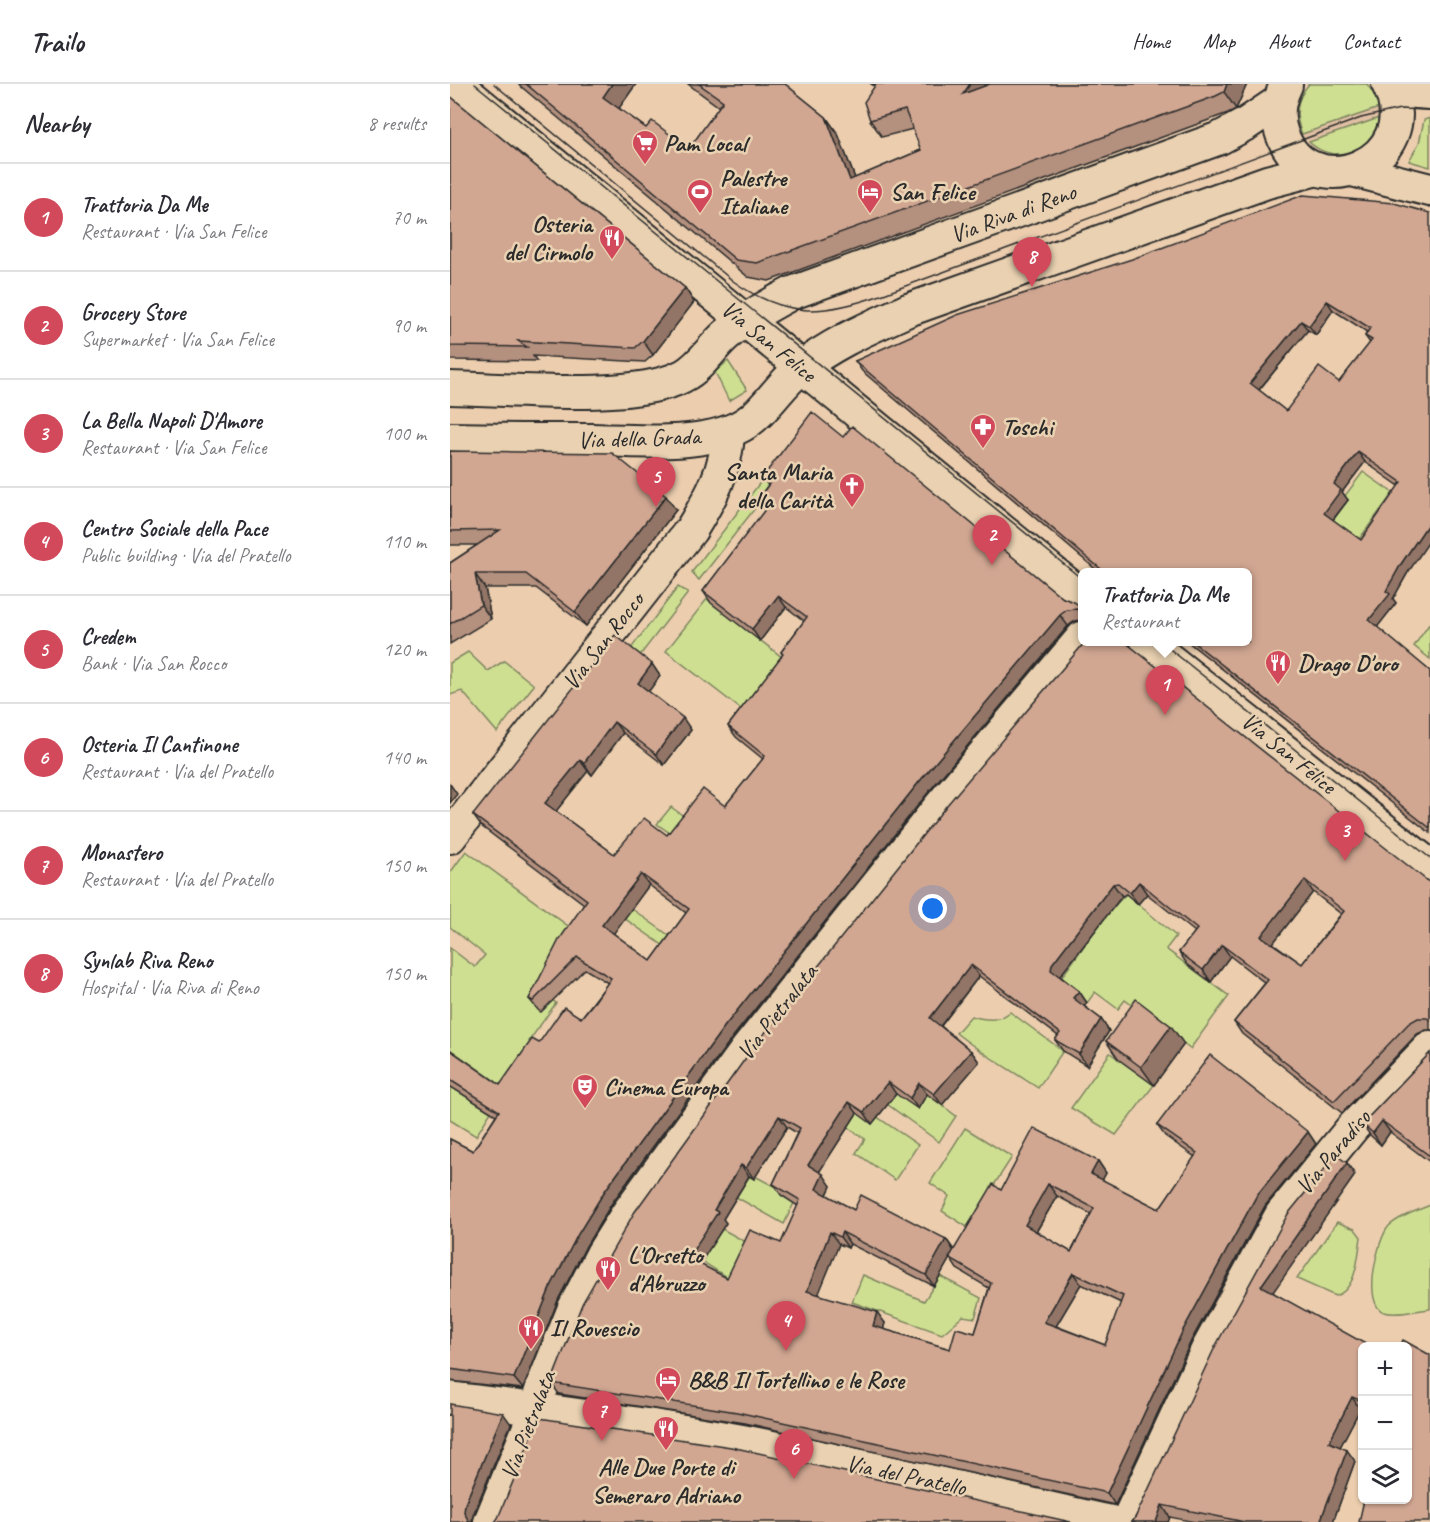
<!DOCTYPE html>
<html lang="en">
<head>
<meta charset="utf-8">
<style>
	body { margin:0; font-family:Caveat,sans-serif; background:#f7f7f7; color:#2b2b33 }
	.controls { position:absolute; right:18px; bottom:18px; display:grid; overflow:hidden; border-radius:9px; box-shadow:0 2px 4px #0004 }
	.controls button { width:54px; height:54px; display:grid; place-items:center; padding:0; border:0; border-bottom:2px solid #e1e1e2; background:#fff; color:#2b2b33; font:30px sans-serif }
	.you { position:absolute; left:483px; top:825px; width:21px; height:21px; margin:-15px; border:4px solid #fff; border-radius:50%; background:#1a73e8; box-shadow:0 0 0 9px #1a73e833 }
	.badge { display:grid; place-items:center; width:39px; height:39px; border-radius:50%; background:#d1495b; color:#fff; font-size:20px; font-weight:700 }
	.pin { position:absolute; translate:-50% -50px; filter:drop-shadow(0 2px 3px #0008) }
	.pin::after { content:''; position:absolute; top:32px; width:21px; height:18px; background:inherit; clip-path:polygon(0 0,100% 0,50% 100%) }
	.popup { position:absolute; left:628px; top:484px; width:174px; height:78px; box-sizing:border-box; display:grid; place-content:center; border-radius:9px; background:#fff; filter:drop-shadow(0 2px 4px #0005); font-size:20px; white-space:nowrap; color:#7c7c81 }
	.popup b { font-size:22px; color:#2b2b33 }
	.popup::after { content:''; position:absolute; left:50%; top:100%; margin-left:-12px; border:12px solid transparent; border-top-color:#fff }
	.list { margin:0; padding:0; list-style:none }
	h2 { display:flex; justify-content:space-between; align-items:center; height:78px; margin:0; padding:0 24px; font-size:26px }
	h2 small { font-size:20px; font-weight:400; color:#7c7c81 }
	.list li { display:grid; grid-template-columns:39px 1fr auto; gap:18px; align-items:center; box-sizing:border-box; height:108px; padding:0 24px; border-top:2px solid #e1e1e2 }
	.list b { display:block; font-size:22px; white-space:nowrap }
	.list p { margin:0; font-size:20px; white-space:nowrap; color:#7c7c81 }
	.list em { font-size:20px; font-style:normal; color:#7c7c81 }
	.icon { flex:none; width:33px; height:33px; fill:none; stroke:currentColor; stroke-width:2; stroke-linecap:round; stroke-linejoin:round }
	.map { position:relative; flex:none; width:980px; height:1438px; overflow:hidden }
	header { display:flex; align-items:center; gap:36px; box-sizing:border-box; height:84px; padding:0 30px; background:#fff; border-bottom:2px solid #e1e1e2 }
	header strong { font-size:28px }
	nav { display:flex; gap:33px; margin-inline-start:auto; font-size:21px }
	main { display:flex }
	aside { flex:1; background:#fff }
	.map>svg:first-child { display:block }
	.built { fill:#e0bfa4 }
	.green { fill:#cfdf92; stroke:#7d855e; stroke-width:1.5 }
	.lines { fill:none; stroke-linecap:round; stroke-linejoin:round }
	.minor-casing { stroke:#2b2b2b; stroke-width:36 }
	.minor { stroke:#e9d1b1; stroke-width:32 }
	.tram { stroke:#2b2b2b; stroke-width:1.5 }
	.wall { fill:#b4907e; stroke:#2b2b2b; stroke-width:1.5; fill-rule:evenodd }
	.shaded-wall { fill:#927566; stroke:#2b2b2b; stroke-width:1.5 }
	.building { fill:#d1a792; stroke:#2b2b2b; stroke-width:1.5; fill-rule:evenodd }
	.labels { text-anchor:middle; dominant-baseline:central; stroke-width:5; stroke-linejoin:round; paint-order:stroke }
	.poi-label { font-size:24px; font-weight:bold; fill:#2b2b2b; stroke:#e9d1b1; text-anchor:start }
	.street-label { font-size:24px; fill:#2b2b2b; stroke:#e9d1b1 }
</style>
</head>
<body>
<header>
<strong>Trailo</strong>
<nav><a>Home</a><a>Map</a><a>About</a><a>Contact</a></nav>
</header>
<main>
<aside>
<h2>Nearby<small>8 results</small></h2>
<ul class="list">
<li><span class="badge">1</span><div><b>Trattoria Da Me</b><p>Restaurant · Via San Felice</p></div><em>70 m</em></li>
<li><span class="badge">2</span><div><b>Grocery Store</b><p>Supermarket · Via San Felice</p></div><em>90 m</em></li>
<li><span class="badge">3</span><div><b>La Bella Napoli D'Amore</b><p>Restaurant · Via San Felice</p></div><em>100 m</em></li>
<li><span class="badge">4</span><div><b>Centro Sociale della Pace</b><p>Public building · Via del Pratello</p></div><em>110 m</em></li>
<li><span class="badge">5</span><div><b>Credem</b><p>Bank · Via San Rocco</p></div><em>120 m</em></li>
<li><span class="badge">6</span><div><b>Osteria Il Cantinone</b><p>Restaurant · Via del Pratello</p></div><em>140 m</em></li>
<li><span class="badge">7</span><div><b>Monastero</b><p>Restaurant · Via del Pratello</p></div><em>150 m</em></li>
<li><span class="badge">8</span><div><b>Synlab Riva Reno</b><p>Hospital · Via Riva di Reno</p></div><em>150 m</em></li>
</ul>
</aside>
<div class="map">
<svg width="980" height="1438" viewBox="0 0 980 1438">
	<rect width="100%" height="100%" fill="#ecceaf"/>
	<filter id="ink" filterUnits="userSpaceOnUse"><feTurbulence type="fractalNoise" baseFrequency=".0167" numOctaves="2"/><feDisplacementMap in="SourceGraphic" scale="12" xChannelSelector="R" yChannelSelector="G"/><feConvolveMatrix kernelMatrix="1 2 1 2 8 2 1 2 1" color-interpolation-filters="sRGB"/></filter>
	<g filter="url(#ink)">
		<polygon class="built" points="929,24 929,34 859,58 852,50"/>
		<g class="green">
			<path d="M859 0H917L926 13 929 24 852 50C844 32 845 16 859 0Z"/>
			<path d="M929 34C922 68 885 82 859 58Z"/>
			<polygon points="980,34 980,83 959,77 969,59 974,36"/>
			<polygon points="278,277 297,306 279,317 265,288"/>
			<polygon points="328,375 320,405 249,496 242,488"/>
			<polygon points="913,388 943,409 907,458 881,438 898,416 894,413"/>
			<polygon points="228,503 238,509 188,574 179,567"/>
			<polygon points="257,515 342,581 301,633 216,567"/>
			<polygon points="980,539 980,575 964,562"/>
			<polygon points="18,568 38,587 54,577 84,601 47,648 12,607 0,611 0,579"/>
			<polygon points="221,723 274,761 261,777 207,740"/>
			<polygon points="16,767 129,850 95,911 106,919 79,957 90,966 61,1008 0,965 0,864 25,883 35,871 0,843 0,789"/>
			<polygon points="676,810 726,852 716,865 779,912 740,965 675,916 668,925 645,908 637,919 609,897 656,831"/>
			<polygon points="182,825 224,855 217,864 174,834"/>
			<path d="M560 928 613 967 588 1004C560 985 532 970 506 949L521 932C536 936 548 938 560 928Z"/>
			<polygon points="660,969 704,1001 666,1051 621,1024"/>
			<polygon points="0,1002 41,1028 26,1052 0,1036"/>
			<polygon points="415,1004 477,1010 506,1032 489,1058"/>
			<polygon points="395,1020 427,1033 468,1061 445,1096 406,1069 415,1055 385,1035"/>
			<polygon points="515,1044 562,1073 517,1143 492,1127 499,1112 480,1099"/>
			<polygon points="301,1090 333,1107 331,1111 344,1119 334,1140 286,1113"/>
			<path d="M980 1121V1225C966 1226 947 1232 934 1228 912 1221 927 1155 939 1142 949 1132 967 1127 980 1121Z"/>
			<path d="M887 1138 905 1145 911 1153C908 1172 907 1206 885 1212L847 1195Z"/>
			<polygon points="272,1145 305,1163 288,1200 248,1175"/>
			<polygon points="413,1191 474,1217 490,1192 531,1214 525,1234 513,1232 492,1250 402,1218"/>
		</g>
		<g class="lines">
			<defs>
				<g id="minor">
					<polyline points="6,0 632,512"/>
					<path d="M836 1C828 17 826 33 832 50 859 125 977 78 938 0"/>
					<polyline points="941,6 980,9"/>
					<polyline points="902,86 980,106"/>
					<path d="M0 304C58 305 184 318 233 292 251 283 261 264 276 251 296 234 319 221 342 209L770 54 796 40 830 17"/>
					<path d="M0 355C47 356 95 356 142 356 185 357 253 363 291 342 314 330 329 301 350 285 382 259 421 243 458 226L817 98 867 85"/>
					<polyline points="697,558 980,782"/>
					<path d="M0 753 241 446C260 415 277 386 278 348"/>
					<path d="M0 1314C98 1327 195 1339 292 1357 416 1381 538 1411 661 1438"/>
					<polyline points="40,1438 79,1343 93,1301 124,1224 152,1170 177,1130 297,965 491,721 632,554"/>
					<polyline points="677,1438 757,1266 831,1131 903,1043 980,963"/>
				</g>
			</defs>
			<use href="#minor" class="minor-casing"/>
			<use href="#minor" class="minor"/>
			<g class="tram">
				<polyline points="25,0 632,495"/>
				<path d="M44 0 283 197C335 234 372 232 431 211L911 34 950 25 980 26"/>
				<polyline points="711,558 980,774"/>
			</g>
		</g>
		<g class="wall">
			<polygon points="68,0 186,0 169,24 196,44 239,65 269,23 238,0 335,0 376,33 388,50 405,94 471,66 463,45 432,53 420,36 424,2 421,0 797,0 786,25 778,29 319,197 298,193"/>
			<polygon points="0,12 235,204 244,218 203,271 195,278 83,272 87,277 0,276"/>
			<path d="M944 119 957 490 943 515 946 519 927 543 980 587V749L738 558H798V489H650L412 287 405 277ZM883 226 917 248 915 252 920 259 889 298 836 327 809 306 858 246 866 251ZM915 378 949 402 911 456 883 436 898 416 892 408Z"/>
			<path d="M393 353 613 514 633 524V536L625 537 618 542 477 710 282 954 162 1119 136 1162 108 1216 73 1305 0 1297V1055L23 1067 46 1031 1 1003 0 1004V966L50 1001 89 959 131 934 158 899 135 885 91 928 88 926 79 915 134 820 31 742 23 731 202 580 210 592 198 608 241 646 214 681 173 649 142 691 138 687 106 727 164 770 217 751 275 722 313 675 286 653 278 642 333 571 331 568 354 537 336 523 310 557 261 519 253 507 315 426 307 416 318 401 312 394ZM199 801 236 829 201 877 163 849Z"/>
			<polygon points="0,367 226,426 136,542 86,504 35,504 41,535 0,560 0,479 27,461 0,461"/>
			<path d="M635 558 980 799V946H976L967 950 892 1029 792 950 784 938 815 899 780 872 761 898 737 880 729 868 745 848 697 810 688 820 676 810 672 812 610 892 629 907 637 919 634 922 651 935 659 947 637 982 613 967 605 956 608 952 529 892 491 942 521 967 529 978 492 1021 477 1010 468 1025 446 1010 422 1040 407 1029 369 1088 381 1102 377 1111 404 1126 496 1155 504 1166 551 1106 648 1077 656 1089 652 1096 709 1125 745 1073 715 1052 707 1041 858 1048 866 1060 815 1122 741 1257 665 1421 295 1339 109 1310 101 1299ZM863 808 891 830 852 880 823 859ZM337 1043 347 1049 323 1100 331 1111 348 1122 331 1159 277 1194 249 1180 276 1139 273 1135 299 1092 304 1095ZM607 1112 641 1130 621 1168 586 1148ZM389 1160 398 1164 400 1160 484 1202 500 1174 507 1185 539 1204 525 1249 500 1265 433 1245 435 1239 368 1210ZM631 1200 671 1219 655 1261 606 1242Z"/>
			<polygon points="656,957 734,960 704,1001 668,975"/>
			<polygon points="980,969 980,1078 940,1048 931,1061 920,1051 912,1040"/>
			<polygon points="897,1079 905,1091 822,1208 912,1263 912,1326 910,1325 890,1363 905,1377 883,1438 745,1438 720,1433 718,1438 682,1438 685,1434"/>
		</g>
		<g class="shaded-wall">
			<polygon points="162,0 186,0 165,30 153,13"/>
			<polygon points="520,0 543,0 513,10"/>
			<polygon points="777,0 797,0 786,25 774,8"/>
			<polygon points="376,33 388,50 412,113 400,96"/>
			<polygon points="235,204 244,218 203,271 193,257"/>
			<polygon points="877,217 883,226 866,251 859,242"/>
			<polygon points="851,237 858,246 807,308 800,299"/>
			<polygon points="908,368 915,378 892,408 898,416 881,438 874,429 884,400"/>
			<polygon points="216,412 226,426 136,542 125,528"/>
			<polygon points="980,437 980,456 957,490 943,515 946,519 925,546 919,536 951,480"/>
			<polygon points="25,490 35,504 41,535 31,521"/>
			<polygon points="328,512 336,523 310,557 302,545"/>
			<polygon points="610,531 618,542 477,710 282,954 162,1119 136,1162 108,1216 73,1305 64,1294 100,1204 128,1150 154,1108 274,943 469,698"/>
			<polygon points="202,580 210,592 196,611 188,599"/>
			<polygon points="233,634 241,646 214,681 206,670"/>
			<polygon points="164,638 173,649 142,691 134,679"/>
			<polygon points="130,676 138,687 103,731 95,719"/>
			<polygon points="0,700 7,710 0,719"/>
			<polygon points="191,790 199,801 161,853 152,841"/>
			<polygon points="855,796 863,808 820,863 811,852"/>
			<polygon points="689,798 697,810 688,820 680,809"/>
			<polygon points="663,800 672,812 610,892 609,897 601,886 602,880"/>
			<polygon points="772,861 780,872 761,898 753,886"/>
			<polygon points="521,881 529,892 488,945 480,934"/>
			<polygon points="629,907 637,919 631,926 623,914"/>
			<polygon points="651,935 659,947 637,982 629,970"/>
			<polygon points="721,942 734,960 704,1001 691,983"/>
			<polygon points="521,967 529,978 492,1021 484,1010"/>
			<polygon points="438,998 446,1010 422,1040 414,1028"/>
			<polygon points="469,999 477,1010 468,1025 460,1014"/>
			<polygon points="399,1018 407,1029 366,1093 358,1081"/>
			<polygon points="329,1032 337,1043 304,1095 296,1084"/>
			<polygon points="932,1037 940,1048 931,1061 923,1049"/>
			<polygon points="858,1048 866,1060 815,1122 741,1257 665,1421 657,1409 733,1246 807,1111"/>
			<polygon points="648,1077 656,1089 649,1102 641,1090"/>
			<polygon points="897,1079 905,1091 819,1214 811,1202"/>
			<polygon points="291,1081 299,1092 273,1135 276,1139 246,1186 238,1174 264,1126"/>
			<polygon points="373,1090 381,1102 374,1117 366,1105"/>
			<polygon points="598,1100 607,1112 583,1153 575,1141"/>
			<polygon points="380,1148 389,1160 365,1219 357,1207"/>
			<polygon points="392,1148 400,1160 398,1164 390,1153"/>
			<polygon points="496,1155 504,1167 484,1202 476,1191"/>
			<polygon points="623,1189 631,1200 602,1249 594,1238"/>
			<polygon points="427,1228 435,1239 431,1254 423,1242"/>
			<polygon points="902,1313 910,1325 887,1369 879,1358"/>
			<polygon points="53,1329 61,1340 23,1431 22,1438 18,1438 14,1428 15,1420"/>
			<polygon points="897,1366 905,1377 883,1438 870,1438"/>
			<polygon points="712,1421 720,1433 718,1438 706,1438"/>
		</g>
		<g class="building">
			<polygon points="76,0 162,0 153,13 196,44 202,37 239,65 273,17 249,0 335,0 376,33 400,96 471,66 455,26 420,36 414,18 426,0 520,0 513,10 540,0 777,0 774,8 766,12 307,179 286,176"/>
			<polygon points="0,12 235,204 193,257 185,264 68,257 77,263 0,262"/>
			<path d="M853 111 944 119 980 129V437L951 480 936 507 940 510 919 536 980 587V744L743 558H798V489H656L635 472 405 277 507 231 682 175ZM877 217 920 244 915 252 922 256 889 298 869 283 836 327 800 299 851 237 859 242ZM908 368 951 398 911 456 874 429 891 406 884 400Z"/>
			<path d="M362 328 393 353 402 342 613 514 624 518 633 524V528L627 525 617 526 610 531 469 698 274 943 154 1108 128 1150 100 1204 64 1294 0 1285V1055L23 1067 49 1027 0 996V966L50 1001 82 955 89 959 114 923 131 934 145 917 161 894 127 873 83 917 79 915 109 856 137 816 23 731 165 551 202 580 188 599 233 634 206 670 164 638 134 679 130 676 95 719 164 770 194 734 217 751 253 705 275 722 315 672 278 642 333 570 331 568 357 533 328 512 302 545 253 507 317 423 307 416 319 400 312 394ZM191 790 239 825 201 877 152 841Z"/>
			<polygon points="0,367 162,369 216,412 125,528 76,490 25,490 31,521 0,540 0,479 50,446 0,447"/>
			<path d="M635 558H675L980 799V936L977 934H968L959 939 884 1017 784 938 818 896 772 861 753 886 729 868 747 845 689 798 680 809 668 799 663 800 602 880 601 886 629 907 623 914 651 935 629 970 605 956 610 949 521 881 480 934 521 967 484 1010 469 999 460 1014 438 998 414 1028 399 1018 358 1081 373 1090 366 1105 404 1126 411 1111 496 1155 476 1191 392 1148 390 1153 380 1148 357 1207 427 1228 423 1242 500 1265 506 1244 525 1249 541 1199 499 1174 543 1100 551 1106 584 1044 648 1077 641 1090 709 1125 747 1069 707 1041 760 971 858 1048 807 1111 733 1246 657 1409 287 1328 101 1299 132 1220 184 1129 303 964 497 721ZM855 796 894 827 852 880 811 852ZM329 1032 350 1044 323 1100 350 1116 331 1159 300 1146 277 1194 238 1174 268 1128 264 1126 291 1081 296 1084ZM598 1100 644 1124 621 1168 575 1141ZM623 1189 673 1212 655 1261 594 1238Z"/>
			<polygon points="686,915 721,942 691,983 656,957"/>
			<polygon points="980,969 980,1072 932,1037 923,1049 912,1040"/>
			<polygon points="886,1071 897,1079 811,1202 921,1263 912,1263 912,1317 902,1313 879,1358 897,1366 870,1438 795,1438 712,1421 706,1438 682,1438 685,1434 765,1263 838,1130"/>
			<polygon points="953,1256 980,1271 980,1438 909,1438 914,1416 957,1416 957,1263 950,1263"/>
			<polygon points="0,1320 53,1329 15,1420 14,1428 19,1438 0,1438"/>
			<polygon points="89,1334 281,1363 621,1438 45,1438 48,1434"/>
		</g>
	</g>
	<defs>
		<symbol id="supermarket-pin" viewBox="-11 -11 22 30"><path d="M0 17L-7.5 6A9.5 9.5 0 1 1 7.5 6Z" fill="#d1495b" stroke="#e9d1b1"/><path d="M-6-5.5h2.5l.6 2H6L4.5 2H-2.5L-4.4-4H-6ZM-1.5 3.2a1.3 1.3 0 1 0 .1 0ZM3 3.2a1.3 1.3 0 1 0 .1 0Z" fill="#fff"/></symbol>
		<symbol id="stadium-pin" viewBox="-11 -11 22 30"><path d="M0 17L-7.5 6A9.5 9.5 0 1 1 7.5 6Z" fill="#d1495b" stroke="#e9d1b1"/><path d="M0-5a6.5 5 0 1 0 0 10a6.5 5 0 1 0 0-10ZM-3.5-1.8h7v3.6h-7Z" fill="#fff"/></symbol>
		<symbol id="hotel-pin" viewBox="-11 -11 22 30"><path d="M0 17L-7.5 6A9.5 9.5 0 1 1 7.5 6Z" fill="#d1495b" stroke="#e9d1b1"/><path d="M-6-4.5h1.5V1H6V5H4.5V3h-9V5H-6ZM-4 0a1.8 1.8 0 1 1 3.6 0ZM.5 0V-2.5h3Q6-2.5 6 0Z" fill="#fff"/></symbol>
		<symbol id="restaurant-pin" viewBox="-11 -11 22 30"><path d="M0 17L-7.5 6A9.5 9.5 0 1 1 7.5 6Z" fill="#d1495b" stroke="#e9d1b1"/><path d="M-5-6h1v4h1v-4h1v4h1v-4h1v5L-1.5 .5V6h-2V.5L-5-1ZM5-6V6H3V1.5H1.5Q1.5-4 5-6Z" fill="#fff"/></symbol>
		<symbol id="pharmacy-pin" viewBox="-11 -11 22 30"><path d="M0 17L-7.5 6A9.5 9.5 0 1 1 7.5 6Z" fill="#d1495b" stroke="#e9d1b1"/><path d="M-2-6h4v4h4v4h-4v4h-4v-4h-4v-4h4Z" fill="#fff"/></symbol>
		<symbol id="church-pin" viewBox="-11 -11 22 30"><path d="M0 17L-7.5 6A9.5 9.5 0 1 1 7.5 6Z" fill="#d1495b" stroke="#e9d1b1"/><path d="M-1.2-6h2.4v3.5h3.3v2.4h-3.3V6h-2.4V-.1h-3.3v-2.4h3.3Z" fill="#fff"/></symbol>
		<symbol id="theatre-pin" viewBox="-11 -11 22 30"><path d="M0 17L-7.5 6A9.5 9.5 0 1 1 7.5 6Z" fill="#d1495b" stroke="#e9d1b1"/><path d="M-5-5.5Q0-4 5-5.5V0Q5 5 0 6Q-5 5-5 0ZM-3.3-2.5H-1v1.5H-3.3ZM1-2.5H3.3v1.5H1ZM-2.8 1Q0 5.5 2.8 1Z" fill="#fff"/></symbol>
	</defs>
	<g fill-rule="evenodd">
		<use href="#supermarket-pin" x="180" y="44" width="30" height="40"/>
		<use href="#stadium-pin" x="235" y="93" width="30" height="40"/>
		<use href="#hotel-pin" x="405" y="93" width="30" height="40"/>
		<use href="#restaurant-pin" x="147" y="139" width="30" height="40"/>
		<use href="#pharmacy-pin" x="518" y="328" width="30" height="40"/>
		<use href="#church-pin" x="387" y="387" width="30" height="40"/>
		<use href="#restaurant-pin" x="813" y="564" width="30" height="40"/>
		<use href="#theatre-pin" x="120" y="988" width="30" height="40"/>
		<use href="#restaurant-pin" x="143" y="1170" width="30" height="40"/>
		<use href="#restaurant-pin" x="66" y="1229" width="30" height="40"/>
		<use href="#hotel-pin" x="203" y="1281" width="30" height="40"/>
		<use href="#restaurant-pin" x="201" y="1330" width="30" height="40"/>
	</g>
	<g class="labels">
		<g class="poi-label">
			<text x="214" y="59">Pam Local</text>
			<text x="270" y="94">Palestre<tspan x="270" dy="28">Italiane</tspan></text>
			<text x="440" y="108">San Felice</text>
			<text x="142" y="140" text-anchor="end">Osteria<tspan x="142" dy="28">del Cirmolo</tspan></text>
			<text x="552" y="343">Toschi</text>
			<text x="382" y="388" text-anchor="end">Santa Maria<tspan x="382" dy="28">della Carità</tspan></text>
			<text x="848" y="579">Drago D'oro</text>
			<text x="154" y="1003">Cinema Europa</text>
			<text x="178" y="1171">L'Orsetto<tspan x="178" dy="28">d'Abruzzo</tspan></text>
			<text x="100" y="1244">Il Rovescio</text>
			<text x="238" y="1296">B&amp;B Il Tortellino e le Rose</text>
			<text x="216" y="1383" text-anchor="middle">Alle Due Porte di<tspan x="216" dy="28">Semeraro Adriano</tspan></text>
		</g>
		<g class="street-label">
			<text transform="translate(563 129) rotate(-20)">Via Riva di Reno</text>
			<text transform="translate(319 257) rotate(39)">Via San Felice</text>
			<text transform="translate(189 354) rotate(-2)">Via della Grada</text>
			<text transform="translate(153 557) rotate(-52)">Via San Rocco</text>
			<text transform="translate(839 669) rotate(39)">Via San Felice</text>
			<text transform="translate(327 928) rotate(-52)">Via Pietralata</text>
			<text transform="translate(883 1068) rotate(-50)">Via Paradiso</text>
			<text transform="translate(78 1341) rotate(-69)">Via Pietralata</text>
			<text transform="translate(456 1391) rotate(12)">Via del Pratello</text>
		</g>
	</g>
</svg>
<div class="controls">
<button>+</button>
<button>−</button>
<button><svg class="icon" aria-label="layers" viewBox="0 0 24 24"><path d="M12 4l9 5-9 5-9-5zM3 14l9 5 9-5"/></svg></button>
</div>
<div class="you"></div>
<div class="pin badge" style="left:715px;top:631px">1</div>
<div class="popup"><b>Trattoria Da Me</b>Restaurant</div>
<div class="pin badge" style="left:542px;top:481px">2</div>
<div class="pin badge" style="left:895px;top:777px">3</div>
<div class="pin badge" style="left:336px;top:1267px">4</div>
<div class="pin badge" style="left:206px;top:423px">5</div>
<div class="pin badge" style="left:344px;top:1395px">6</div>
<div class="pin badge" style="left:152px;top:1357px">7</div>
<div class="pin badge" style="left:582px;top:203px">8</div>
</div>
</main>
</body>
</html>
